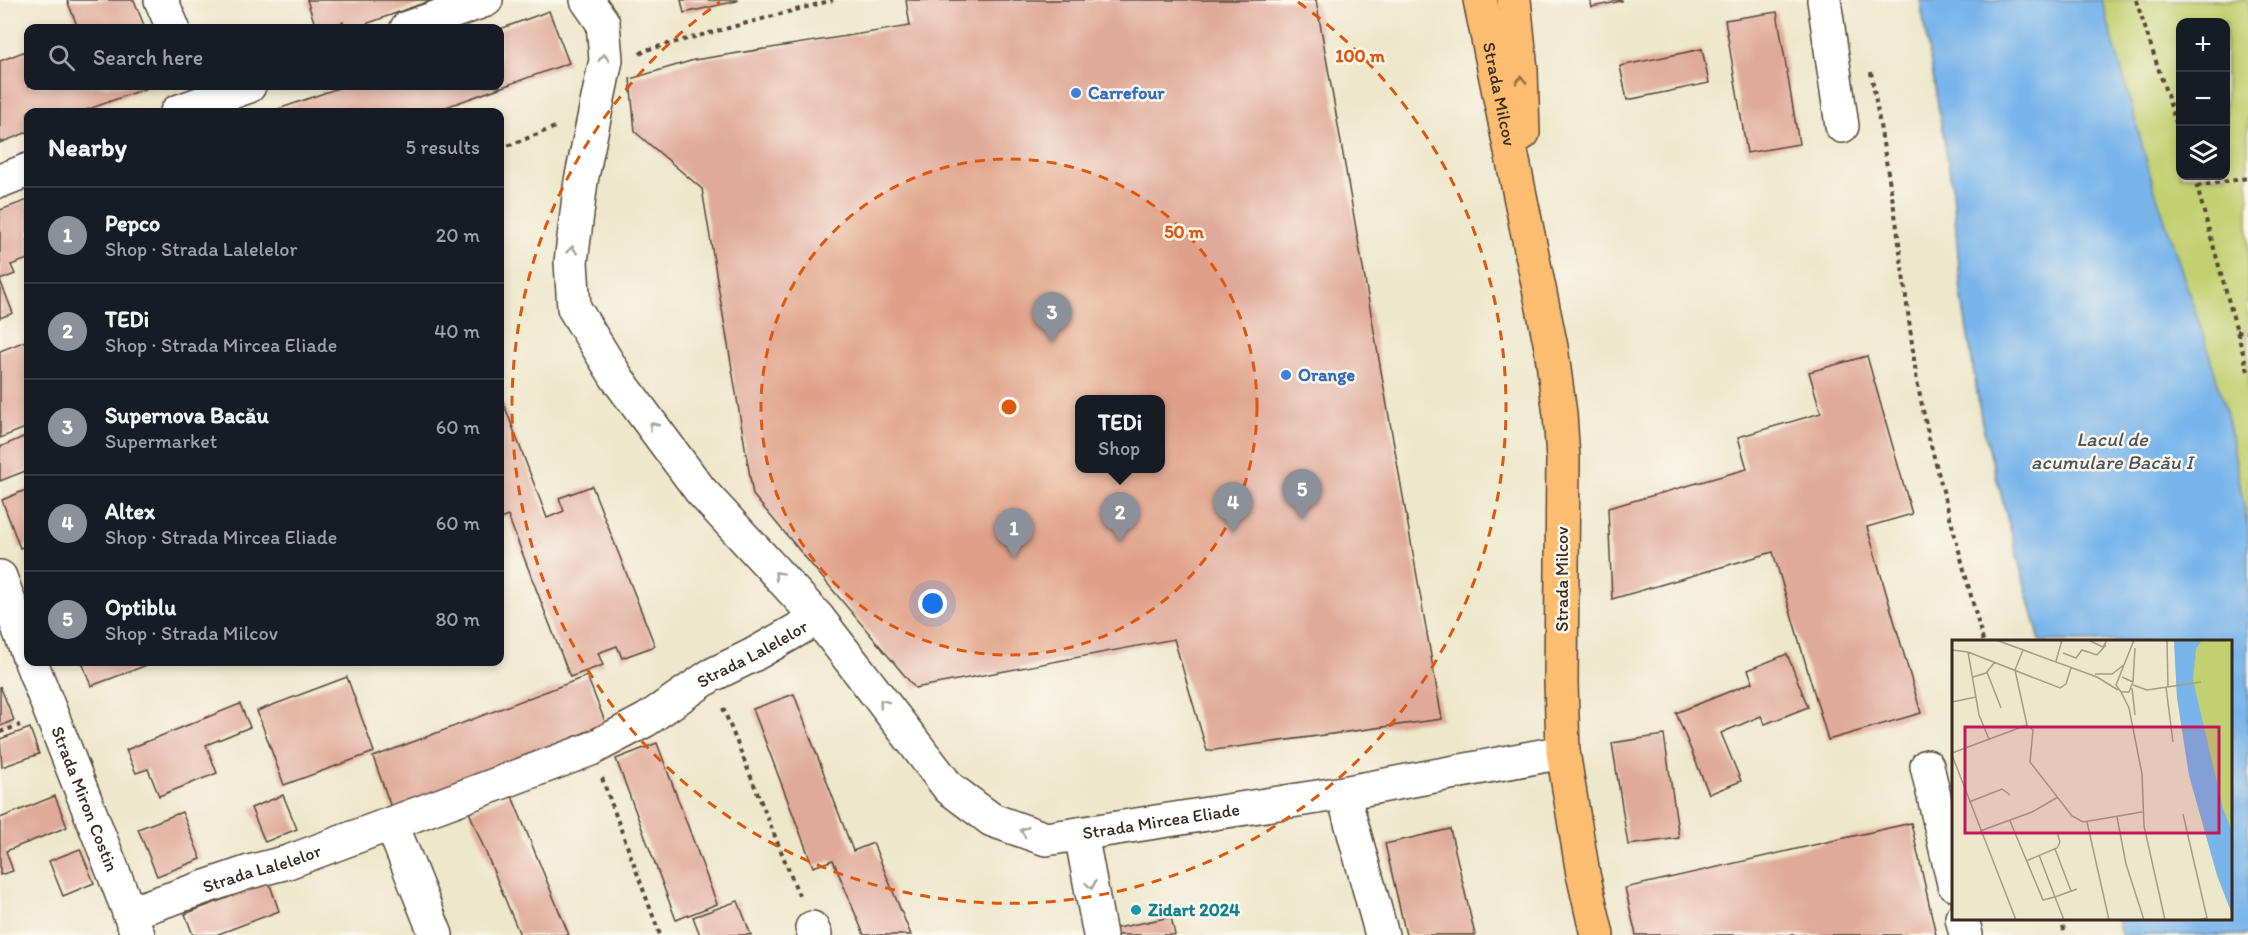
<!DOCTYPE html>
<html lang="en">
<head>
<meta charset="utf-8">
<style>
	body { margin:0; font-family:Itim,sans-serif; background:#20242c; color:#f1f3f6 }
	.controls { position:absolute; right:18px; top:18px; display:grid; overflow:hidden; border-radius:12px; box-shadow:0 3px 9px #0003 }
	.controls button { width:54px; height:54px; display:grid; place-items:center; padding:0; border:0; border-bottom:2px solid #363941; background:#171b24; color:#f1f3f6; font:30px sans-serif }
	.you { position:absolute; left:933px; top:604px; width:21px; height:21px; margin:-15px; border:4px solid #fff; border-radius:50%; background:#1a73e8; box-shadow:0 0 0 9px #1a73e833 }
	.badge { display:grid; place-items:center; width:39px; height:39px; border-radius:50%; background:#8c9099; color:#fff; font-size:20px; font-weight:700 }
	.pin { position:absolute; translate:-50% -50px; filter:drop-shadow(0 2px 3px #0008) }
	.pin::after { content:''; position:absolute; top:32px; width:21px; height:18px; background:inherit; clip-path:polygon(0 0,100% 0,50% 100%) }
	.popup { position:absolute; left:1075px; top:395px; width:90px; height:78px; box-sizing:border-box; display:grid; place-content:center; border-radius:12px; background:#171b24; filter:drop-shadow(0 2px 4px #0005); font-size:20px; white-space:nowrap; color:#9ea1a6 }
	.popup b { font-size:22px; color:#f1f3f6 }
	.popup::after { content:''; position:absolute; left:50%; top:100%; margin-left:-12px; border:12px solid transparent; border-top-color:#171b24 }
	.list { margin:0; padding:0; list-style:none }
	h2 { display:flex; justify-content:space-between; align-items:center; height:78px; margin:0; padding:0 24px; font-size:26px }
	h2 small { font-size:20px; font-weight:400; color:#9ea1a6 }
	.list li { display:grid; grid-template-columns:39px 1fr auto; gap:18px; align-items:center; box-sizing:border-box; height:96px; padding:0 24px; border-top:2px solid #363941 }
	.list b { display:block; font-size:22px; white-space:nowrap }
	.list p { margin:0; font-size:20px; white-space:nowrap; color:#9ea1a6 }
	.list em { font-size:20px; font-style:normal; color:#9ea1a6 }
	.icon { flex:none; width:33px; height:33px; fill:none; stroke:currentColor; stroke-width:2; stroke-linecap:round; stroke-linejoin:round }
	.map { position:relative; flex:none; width:2248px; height:935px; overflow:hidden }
	.search { position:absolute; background:#171b24; box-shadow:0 3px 9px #0003; left:24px; top:24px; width:480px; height:66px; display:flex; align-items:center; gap:15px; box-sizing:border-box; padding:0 21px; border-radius:12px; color:#9ea1a6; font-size:22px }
	.panel { position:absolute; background:#171b24; box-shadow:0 3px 9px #0003; left:24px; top:108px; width:480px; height:558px; border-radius:12px }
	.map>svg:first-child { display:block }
	.green { fill:#c3d071; stroke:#7f7d48; stroke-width:1.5; fill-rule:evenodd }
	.water { fill:#79b5eb; stroke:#5a7084; stroke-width:1.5 }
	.building { fill:#e0aa9a; fill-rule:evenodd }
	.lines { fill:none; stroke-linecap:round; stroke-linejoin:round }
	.minor-casing { stroke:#564638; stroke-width:36 }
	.major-casing { stroke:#564638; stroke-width:36 }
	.path { stroke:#564638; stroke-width:4; stroke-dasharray:4.5 4.5; stroke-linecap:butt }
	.minor { stroke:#fff; stroke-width:33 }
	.major { stroke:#fcbd6f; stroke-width:33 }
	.oneway { stroke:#a79f9a }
	.oneway2 { stroke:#926c42 }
	.ring { fill:none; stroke:#df570d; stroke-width:3; stroke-dasharray:10 8 }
	.shop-dot { fill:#3f7fe0; stroke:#fbf7ec; stroke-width:2 }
	.culture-dot { fill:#0f9aa8; stroke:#fbf7ec; stroke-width:2 }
	.labels { text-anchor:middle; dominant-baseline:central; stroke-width:5; stroke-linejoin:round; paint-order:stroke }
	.shop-label { font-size:18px; font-weight:bold; fill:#366cbe; stroke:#fbf7ec; text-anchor:start }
	.street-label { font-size:18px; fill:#3b2a1e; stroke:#fbf7ec }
	.culture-label { font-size:18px; font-weight:bold; fill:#0d838f; stroke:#fbf7ec; text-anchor:start }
	.water-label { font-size:20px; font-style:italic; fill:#4e545c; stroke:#fbf7ec }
	.inset-road { fill:none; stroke:#a69b86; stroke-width:1.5 }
	.view { fill:#c2185b; fill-opacity:0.15; stroke:#c2185b; stroke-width:3 }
	.inset-edge { fill:none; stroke:#3b2a1e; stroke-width:3 }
	.centre { fill:#df570d; stroke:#fbf7ec; stroke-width:3 }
	.ring-label { font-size:18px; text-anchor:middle; font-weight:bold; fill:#df570d; stroke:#fbf7ec; stroke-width:5; stroke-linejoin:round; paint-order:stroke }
</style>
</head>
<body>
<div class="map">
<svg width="2248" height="935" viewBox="0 0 2248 935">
	<rect width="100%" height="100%" fill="#fbf7ec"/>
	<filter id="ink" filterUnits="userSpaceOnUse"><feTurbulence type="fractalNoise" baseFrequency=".0167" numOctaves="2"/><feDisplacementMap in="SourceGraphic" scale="12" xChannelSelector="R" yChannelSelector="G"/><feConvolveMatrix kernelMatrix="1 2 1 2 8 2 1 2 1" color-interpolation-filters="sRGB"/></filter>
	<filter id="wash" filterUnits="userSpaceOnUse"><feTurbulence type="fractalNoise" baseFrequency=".008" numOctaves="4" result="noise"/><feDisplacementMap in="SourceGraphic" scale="24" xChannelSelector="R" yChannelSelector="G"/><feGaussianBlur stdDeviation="1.35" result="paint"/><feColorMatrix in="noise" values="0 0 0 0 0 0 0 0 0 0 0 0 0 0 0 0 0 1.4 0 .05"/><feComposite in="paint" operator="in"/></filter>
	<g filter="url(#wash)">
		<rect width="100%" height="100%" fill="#ede7cb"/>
		<path class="green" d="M1920 0H2248V935H2121L2117 919 2232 918V641H2040L1982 423 1961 292 1953 191ZM2180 22H2226V176H2180Z"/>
		<polygon class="water" points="1920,0 2102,0 2153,184 2210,356 2228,419 2248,528 2248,935 2121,935 2117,919 2232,918 2232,641 2040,641 1982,423 1961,292 1953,191"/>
		<g id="blocks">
			<g class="building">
				<polygon points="67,0 134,0 145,28 78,28"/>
				<polygon points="307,0 432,0 355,28 345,28 343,22 326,28 316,28"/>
				<polygon points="681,0 737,0 737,1 684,13"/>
				<path d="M906 0H1316L1442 719 1207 751 1174 639 915 688 753 495 702 189 635 132 630 79 694 60 910 26ZM1080 400H1160V468H1080Z"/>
				<polygon points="1590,0 1622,0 1622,1 1592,7"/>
				<polygon points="549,11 569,63 432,112 270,112 344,86 500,86 500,29"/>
				<polygon points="1777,12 1799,144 1747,153 1725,20"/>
				<polygon points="1702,49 1709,83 1627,100 1620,66"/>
				<polygon points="28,50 28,86 152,86 81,112 28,112 28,132 0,143 0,61"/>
				<polygon points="28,200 28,259 11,265 15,274 0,280 0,210"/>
				<polygon points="0,280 13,313 0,318"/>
				<polygon points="28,340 28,427 0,438 0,351"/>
				<polygon points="1867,356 1912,514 1867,527 1921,713 1828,740 1773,552 1612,599 1608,508 1747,469 1738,437 1821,413 1809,372"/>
				<polygon points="500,394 547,518 564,511 559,498 592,486 655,646 622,658 617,646 598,653 603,665 570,677 508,516 500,519"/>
				<polygon points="28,435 28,470 0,481 0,447"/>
				<polygon points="28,489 28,545 20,548 2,500"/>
				<polygon points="1787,654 1808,707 1765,724 1761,716 1721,733 1741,781 1709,794 1676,713 1753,682 1748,670"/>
				<polygon points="82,662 155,662 91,686"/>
				<polygon points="587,676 606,724 392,810 373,757"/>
				<polygon points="347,677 374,752 284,785 257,711"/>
				<polygon points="0,686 14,720 0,726"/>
				<polygon points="794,694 853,851 873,843 911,935 864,935 833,860 813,867 753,709"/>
				<polygon points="240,704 250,727 206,745 217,773 159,796 148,769 136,773 126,750"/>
				<polygon points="30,728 39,754 2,767 0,739"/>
				<polygon points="1664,735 1679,838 1628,845 1612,743"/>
				<polygon points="657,743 717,904 676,920 616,759"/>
				<polygon points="511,794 569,935 520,935 469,812"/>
				<polygon points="283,795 297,829 265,842 251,808"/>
				<polygon points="55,796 67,827 6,851 13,871 0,875 0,818"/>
				<polygon points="182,812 201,859 157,876 138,829"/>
				<polygon points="1911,823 1936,935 1636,935 1625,888"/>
				<polygon points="1450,829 1475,935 1406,935 1385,844"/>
				<polygon points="80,849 94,883 63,896 49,861"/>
				<polygon points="269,882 279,911 216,935 193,935 185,914"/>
				<polygon points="738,901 751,935 700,935 693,917"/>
				<polygon points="1171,917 1175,935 1108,935 1107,930"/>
			</g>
		</g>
	</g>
	<g filter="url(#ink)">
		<use href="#blocks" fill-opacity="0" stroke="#564638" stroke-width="1.5"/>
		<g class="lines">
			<defs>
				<g id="minor">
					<polyline points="161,0 173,28"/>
					<path id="s1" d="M587 0 603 23 606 60 581 181 571 262 574 308 617 378 700 490 818 618 949 788 992 820 1046 839 1343 793 1563 752"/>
					<polyline points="1824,0 1842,126"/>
					<polyline points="407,28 486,0"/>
					<polyline points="177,112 249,86"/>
					<polyline points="0,181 28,170"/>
					<polyline points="0,577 28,654"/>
					<path id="s2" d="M31 662 138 935"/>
					<polyline points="1927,766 1954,884"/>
					<polyline points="1343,793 1382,935"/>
					<polyline points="392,825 436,935"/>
					<polyline points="1081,834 1100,935"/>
					<path id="s3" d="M129 913 249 872 288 862 591 749 646 720 710 676 753 655 818 618"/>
					<polyline points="1962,918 1966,935"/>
					<polyline points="812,928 815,935"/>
				</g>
				<g id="major">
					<path id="s4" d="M1480 0 1551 347 1560 414 1563 459 1561 682 1563 752 1583 874 1597 935"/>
					<polyline points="1514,0 1521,70 1523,133"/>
				</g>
			</defs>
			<use href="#minor" class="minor-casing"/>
			<use href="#major" class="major-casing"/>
			<g class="path">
				<polyline points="2136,0 2180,135"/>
				<polyline points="640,54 646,50 833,0"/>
				<polyline points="1871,72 1896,220 1917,382 1929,438 1983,641"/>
				<polyline points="500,149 558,126"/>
				<polyline points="2194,176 2248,371"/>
				<polyline points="2197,186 2248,178"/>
				<polyline points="2237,331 2248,332"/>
				<polyline points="723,708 800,898"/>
				<polyline points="0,732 20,725"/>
				<polyline points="602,778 660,935"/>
				<polyline points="2061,918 2065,935"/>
			</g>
			<use href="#minor" class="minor"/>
			<use href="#major" class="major"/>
		</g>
		<defs><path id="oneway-chevron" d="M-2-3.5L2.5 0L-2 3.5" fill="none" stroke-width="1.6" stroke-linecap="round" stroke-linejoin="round" transform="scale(1.5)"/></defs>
		<g class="oneway">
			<use href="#oneway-chevron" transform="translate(604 58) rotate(-88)"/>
			<use href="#oneway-chevron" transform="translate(572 250) rotate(-83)"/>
			<use href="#oneway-chevron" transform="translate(653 426) rotate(-127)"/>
			<use href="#oneway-chevron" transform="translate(778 575) rotate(-133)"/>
			<use href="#oneway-chevron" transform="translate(883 703) rotate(-128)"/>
			<use href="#oneway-chevron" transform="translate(1024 831) rotate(-161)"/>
			<use href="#oneway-chevron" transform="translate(1091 885) rotate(79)"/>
		</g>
		<use class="oneway2" href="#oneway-chevron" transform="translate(1521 80) rotate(-92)"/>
	</g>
	<circle cx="1009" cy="407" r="248" fill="#df570d" fill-opacity=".12"/>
	<g class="ring">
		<circle cx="1009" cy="407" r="248"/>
		<path d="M1298 2A497 497 0 1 1 720 2"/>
	</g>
	<g class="shop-dot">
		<circle cx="1076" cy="93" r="6"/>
		<circle cx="1286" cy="375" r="6"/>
	</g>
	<circle class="culture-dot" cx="1136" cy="910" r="6"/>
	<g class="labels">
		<g class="shop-label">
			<text x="1088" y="93">Carrefour</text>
			<text x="1298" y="375">Orange</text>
		</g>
		<g class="street-label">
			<text stroke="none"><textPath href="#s4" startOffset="96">Strada Milcov</textPath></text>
			<text transform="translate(1562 579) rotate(-90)">Strada Milcov</text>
			<text stroke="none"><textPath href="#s3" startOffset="678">Strada Lalelelor</textPath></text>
			<text stroke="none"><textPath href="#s2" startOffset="147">Strada Miron Costin</textPath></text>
			<text stroke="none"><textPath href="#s1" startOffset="1154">Strada Mircea Eliade</textPath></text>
			<text stroke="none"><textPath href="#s3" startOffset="140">Strada Lalelelor</textPath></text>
		</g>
		<g class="culture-label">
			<text x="1148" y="910">Zidart 2024</text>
		</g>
		<g class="water-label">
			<text x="2112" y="439">Lacul de<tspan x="2112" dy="23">acumulare Bacău I</tspan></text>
		</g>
	</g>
	<g transform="translate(1952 640)">
		<rect width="280" height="280" fill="#ede7cb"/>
		<path d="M222 0H280V274L265 235 237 135 225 57Z" fill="#c3d071"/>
		<path d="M222 0H250L244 9 241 40 271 168 280 191V274L265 235 237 135 225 57Z" fill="#79b5eb"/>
		<path class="inset-road" d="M44 0 145 37 166 50M136 0 151 7 155 0M215 0 216 47M0 10 16 12 108 48 114 44 119 28M71 10 63 30 75 85M16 12 27 75 37 99M111 13 124 18 130 10 145 15 154 5M104 21 110 0M35 32 49 68M143 34H160L173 24M21 37 34 33 43 22M170 37 181 42 177 52H169L164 45 182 0M181 42 183 8M181 45 195 50 249 42M214 47 221 102M180 48 183 75M169 52 177 68 190 134 192 186 213 280M0 62 24 57M75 85 81 90 78 122 120 176 131 182 190 172M0 113 75 85M0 115 64 280M17 162 50 149 58 155M231 174 255 278 246 280M165 177 174 224 192 280M58 181 91 260 103 257 87 215M135 182 157 280M28 191 80 172 106 157M103 209 119 251M74 221 105 208 108 202 105 192M112 280 103 257 125 249"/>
		<path class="view" d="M13 87H267V193H13Z"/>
		<rect width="280" height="280" class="inset-edge"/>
	</g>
	<circle cx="1009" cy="407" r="9" class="centre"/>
	<g class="ring-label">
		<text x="1360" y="62">100 m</text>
		<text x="1184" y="238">50 m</text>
	</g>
</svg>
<div class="controls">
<button>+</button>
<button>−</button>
<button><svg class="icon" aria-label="layers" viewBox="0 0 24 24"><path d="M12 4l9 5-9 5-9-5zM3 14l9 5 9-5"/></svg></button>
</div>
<div class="you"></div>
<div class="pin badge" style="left:1014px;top:558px">1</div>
<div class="pin badge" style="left:1120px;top:542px">2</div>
<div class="popup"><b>TEDi</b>Shop</div>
<div class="pin badge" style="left:1052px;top:342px">3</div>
<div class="pin badge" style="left:1233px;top:532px">4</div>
<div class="pin badge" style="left:1302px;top:519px">5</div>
<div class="search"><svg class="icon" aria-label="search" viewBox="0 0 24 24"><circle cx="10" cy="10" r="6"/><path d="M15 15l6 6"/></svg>Search here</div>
<section class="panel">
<h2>Nearby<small>5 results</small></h2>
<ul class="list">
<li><span class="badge">1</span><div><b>Pepco</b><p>Shop · Strada Lalelelor</p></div><em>20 m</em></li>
<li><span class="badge">2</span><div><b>TEDi</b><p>Shop · Strada Mircea Eliade</p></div><em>40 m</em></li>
<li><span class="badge">3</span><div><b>Supernova Bacău</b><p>Supermarket</p></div><em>60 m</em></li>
<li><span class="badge">4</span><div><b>Altex</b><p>Shop · Strada Mircea Eliade</p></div><em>60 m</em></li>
<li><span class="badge">5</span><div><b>Optiblu</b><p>Shop · Strada Milcov</p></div><em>80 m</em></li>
</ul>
</section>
</div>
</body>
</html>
